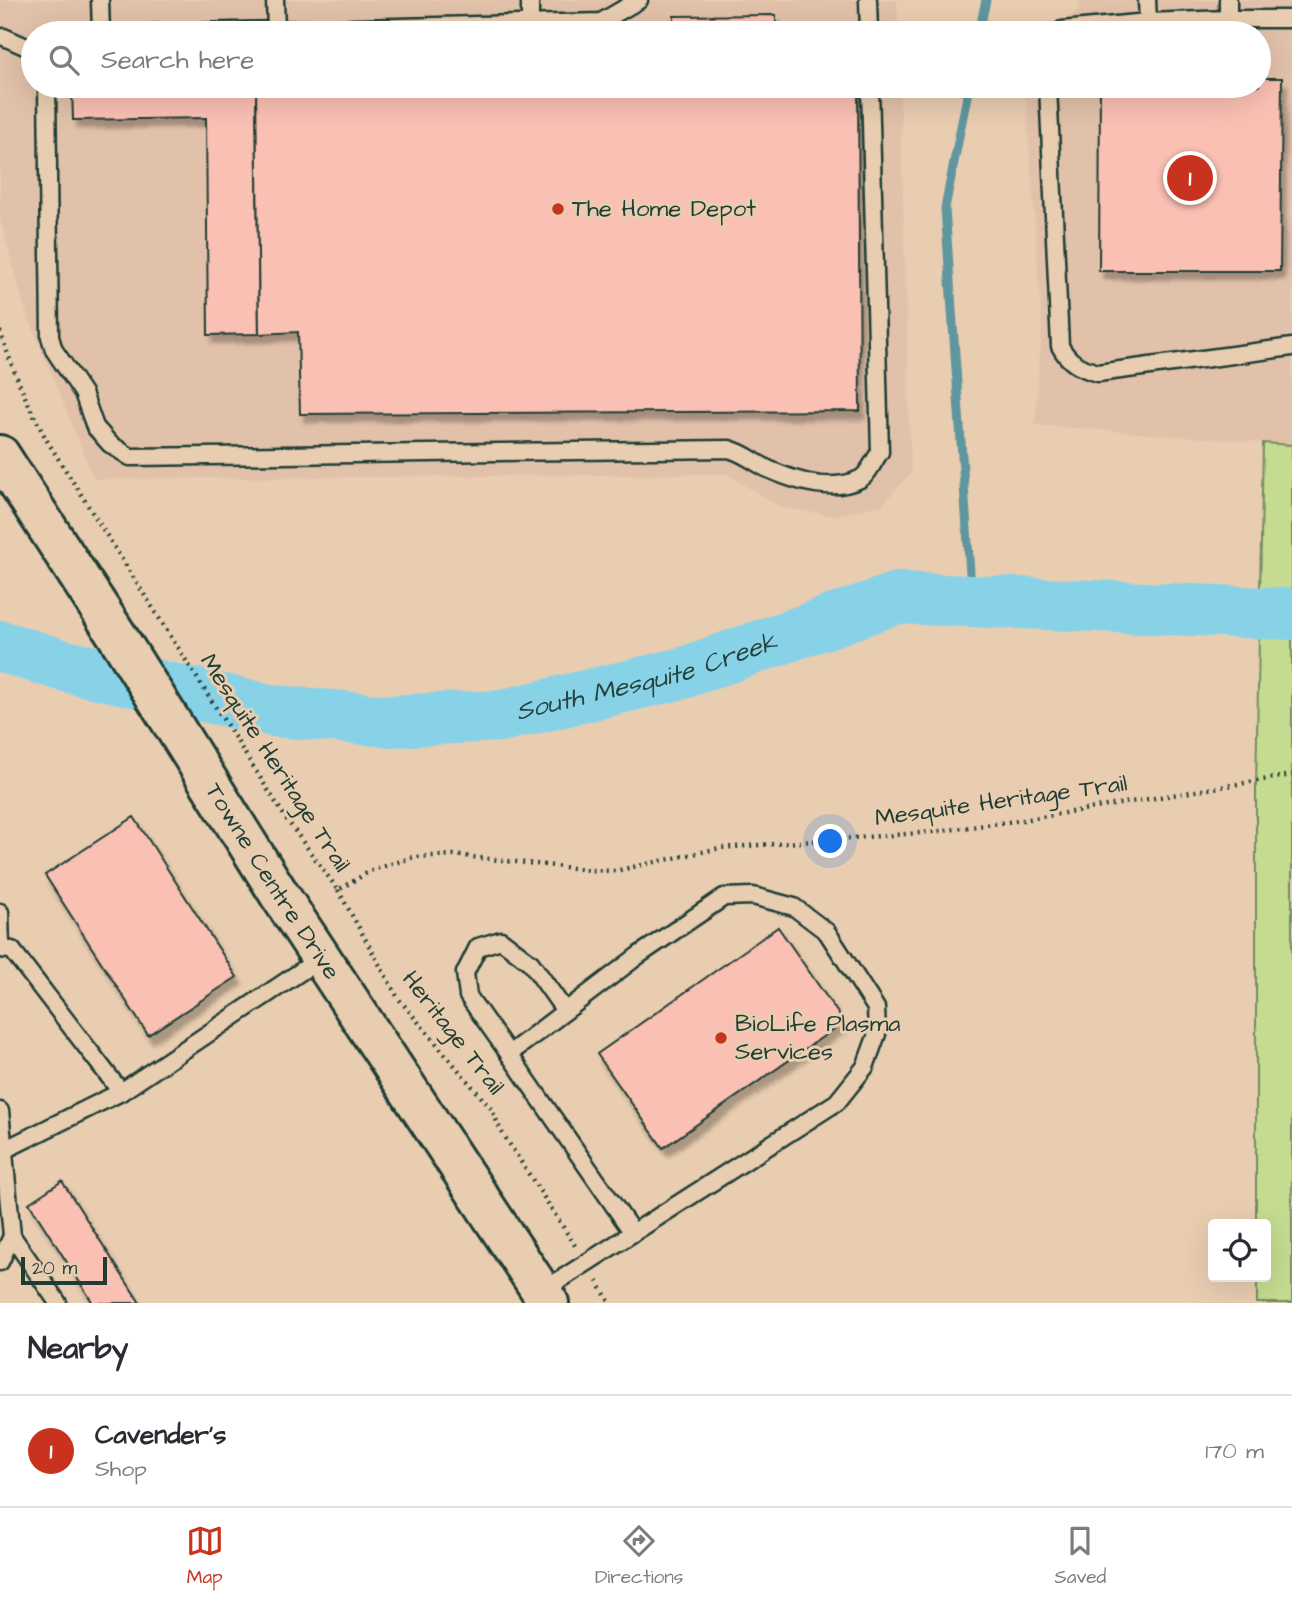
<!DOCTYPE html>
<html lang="en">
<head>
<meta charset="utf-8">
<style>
	body { margin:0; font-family:"Architects Daughter",sans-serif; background:#f2f2f3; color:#2b2b33 }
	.controls { position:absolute; right:21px; bottom:21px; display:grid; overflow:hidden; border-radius:7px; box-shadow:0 7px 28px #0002 }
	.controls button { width:63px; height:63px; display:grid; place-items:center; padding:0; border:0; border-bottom:2px solid #e1e1e2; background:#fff; color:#2b2b33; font:35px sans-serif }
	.scale { position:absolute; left:21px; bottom:18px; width:86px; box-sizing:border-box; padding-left:7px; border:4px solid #1f3d34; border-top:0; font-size:19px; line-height:24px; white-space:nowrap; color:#1f3d34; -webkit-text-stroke:5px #e9cdb0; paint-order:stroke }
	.you { position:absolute; left:831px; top:842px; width:24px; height:24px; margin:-18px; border:5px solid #fff; border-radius:50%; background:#1a73e8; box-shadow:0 0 0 10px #1a73e833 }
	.badge { display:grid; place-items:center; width:46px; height:46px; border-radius:50%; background:#c8321e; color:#fff; font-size:23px; font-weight:700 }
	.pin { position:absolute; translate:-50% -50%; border:4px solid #fff; box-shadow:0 2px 7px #0006 }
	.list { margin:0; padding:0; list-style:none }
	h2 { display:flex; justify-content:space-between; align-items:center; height:91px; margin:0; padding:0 28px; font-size:30px }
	h2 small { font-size:23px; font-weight:400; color:#7c7c81 }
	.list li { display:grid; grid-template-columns:46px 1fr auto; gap:21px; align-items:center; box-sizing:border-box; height:112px; padding:0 28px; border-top:2px solid #e1e1e2 }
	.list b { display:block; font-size:26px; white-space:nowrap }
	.list p { margin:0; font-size:23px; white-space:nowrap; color:#7c7c81 }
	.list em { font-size:23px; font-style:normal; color:#7c7c81 }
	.icon { flex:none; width:38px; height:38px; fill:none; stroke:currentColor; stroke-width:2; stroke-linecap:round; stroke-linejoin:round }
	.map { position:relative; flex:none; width:1292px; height:1303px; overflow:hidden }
	.search { position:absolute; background:#fff; box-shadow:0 7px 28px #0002; left:21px; right:21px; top:21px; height:77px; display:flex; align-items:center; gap:18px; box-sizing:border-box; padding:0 24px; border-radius:38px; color:#7c7c81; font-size:26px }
	.sheet { height:203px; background:#fff }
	nav { display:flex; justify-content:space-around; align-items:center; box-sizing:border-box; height:98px; border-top:2px solid #e1e1e2; background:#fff; font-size:19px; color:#7c7c81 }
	nav a { display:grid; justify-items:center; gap:4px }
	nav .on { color:#c8321e }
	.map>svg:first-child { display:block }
	.built { fill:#e2c1aa }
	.green { fill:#c5db90; stroke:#728c62; stroke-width:2 }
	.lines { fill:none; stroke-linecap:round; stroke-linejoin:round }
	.stream { stroke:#5e96a0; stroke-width:9 }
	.river { stroke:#88d2e8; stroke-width:52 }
	.building { fill:#fac0b3; stroke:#1f3d34; stroke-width:2; filter:url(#shadow) }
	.service-casing { stroke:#1f3d34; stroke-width:21 }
	.tertiary-casing { stroke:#1f3d34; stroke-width:44 }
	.path { stroke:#1f3d34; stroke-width:4.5; stroke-dasharray:2 5; stroke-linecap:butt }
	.service { stroke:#e9cdb0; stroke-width:16 }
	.tertiary { stroke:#e9cdb0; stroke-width:38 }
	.poi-dot { fill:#c8321e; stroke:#e9cdb0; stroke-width:2.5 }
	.labels { text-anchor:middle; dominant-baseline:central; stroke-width:6; stroke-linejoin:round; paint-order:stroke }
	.poi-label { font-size:24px; fill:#1f3d34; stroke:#e9cdb0; text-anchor:start }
	.street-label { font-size:24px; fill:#1f3d34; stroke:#e9cdb0 }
	.water-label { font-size:26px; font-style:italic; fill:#24443d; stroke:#e9cdb0 }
</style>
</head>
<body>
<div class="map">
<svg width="1292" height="1303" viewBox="0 0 1292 1303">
	<defs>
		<filter id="shadow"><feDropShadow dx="4.5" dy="8" stdDeviation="2" flood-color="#0004"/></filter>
	</defs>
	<rect width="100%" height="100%" fill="#e9cdb0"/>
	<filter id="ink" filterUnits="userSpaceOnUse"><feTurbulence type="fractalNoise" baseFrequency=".0143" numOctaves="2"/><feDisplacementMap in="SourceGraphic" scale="14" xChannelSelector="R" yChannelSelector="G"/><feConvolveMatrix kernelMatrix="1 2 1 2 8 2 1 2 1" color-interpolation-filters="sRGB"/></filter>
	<g filter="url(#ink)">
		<g class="built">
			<polygon points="0,0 897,0 898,33 33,33 33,86 900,86 911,473 882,505 833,516 780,507 727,474 94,479 24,306 0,219"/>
			<polygon points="1079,0 1292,0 1292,445 1035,425 1042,324 1025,86 1259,86 1259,33 1048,33 1079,10"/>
		</g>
		<polygon class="green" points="1263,443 1292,445 1292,1303 1257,1303 1257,1277 1266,1277 1266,1224 1256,1224 1256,786"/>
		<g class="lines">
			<g class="stream">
				<polyline points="979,33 986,0"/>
				<polyline points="969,86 945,208 972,602"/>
			</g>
			<path class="river" id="s1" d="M0 646 65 666 274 711 389 721 500 716 683 673 897 598 1292 614"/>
		</g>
		<g class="building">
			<polygon points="776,15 776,33 674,33 674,16"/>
			<polygon points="1259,78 1282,78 1280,271 1099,271 1100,86 1259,86"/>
			<polygon points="129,86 256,86 259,334 208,335 206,118 73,120 72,87"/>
			<polygon points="256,86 858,86 860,411 300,414 298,332 259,334"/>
			<polygon points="134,817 237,977 148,1035 45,875"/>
			<polygon points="778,927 844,1022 663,1148 597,1054"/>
			<polygon points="62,1181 140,1303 93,1303 29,1203"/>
		</g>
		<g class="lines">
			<defs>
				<g id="service">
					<polyline points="100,0 101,33"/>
					<polyline points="275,0 276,30"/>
					<polyline points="530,0 530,24"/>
					<polyline points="868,0 869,33"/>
					<polyline points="1228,0 1228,19 1292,19"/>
					<polyline points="1148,22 1228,19"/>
					<polyline points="153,33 601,22 639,0"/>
					<polyline points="1059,33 1062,30 1148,22 1147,0"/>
					<polyline points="4,37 31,49 33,53"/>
					<path d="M47 86 50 337 54 350 83 393 95 427 110 444 130 457 729 449C744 453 754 462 768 469 795 481 832 493 860 479 868 475 874 460 880 452L870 86"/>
					<path d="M1048 86 1060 346C1069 363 1080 368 1098 373L1292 347"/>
					<polyline points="0,912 1,949"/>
					<polyline points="0,949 12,950 121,1092 4,1150"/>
					<polyline points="509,1054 468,996 465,973 478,947 501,940 531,963 565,1011"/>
					<polyline points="121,1092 321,958"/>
					<polyline points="0,1111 12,1236 58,1303"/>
					<polyline points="0,1262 12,1236"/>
					<polyline points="541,1292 837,1102 865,1067 877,1034 876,1008 827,932 794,907 753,896 724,897 639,955 509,1054 633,1233"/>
				</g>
				<g id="tertiary">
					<path id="s2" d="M0 455 118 637 279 894 549 1303"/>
				</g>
			</defs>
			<use href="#service" class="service-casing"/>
			<use href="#tertiary" class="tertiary-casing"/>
			<g class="path">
				<path d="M0 331C13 371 28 407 49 444L287 820 338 890 372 870 414 857 454 855 590 870 615 871 720 848 933 832 1023 820 1292 775"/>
				<polyline points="338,890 398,998 492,1110 501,1131 576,1247"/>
				<polyline points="597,1281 610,1303"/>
			</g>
			<use href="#service" class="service"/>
			<use href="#tertiary" class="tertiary"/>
		</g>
	</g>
	<g class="poi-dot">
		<circle cx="558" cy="209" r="7"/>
		<circle cx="721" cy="1038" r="7"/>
	</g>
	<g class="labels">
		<g class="poi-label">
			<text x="572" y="209">The Home Depot</text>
			<text x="735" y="1024">BioLife Plasma<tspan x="735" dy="28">Services</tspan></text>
		</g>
		<g class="street-label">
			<text transform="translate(275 763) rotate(57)">Mesquite Heritage Trail</text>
			<text transform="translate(1001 801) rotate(-8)">Mesquite Heritage Trail</text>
			<text stroke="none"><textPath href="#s2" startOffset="506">Towne Centre Drive</textPath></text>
			<text transform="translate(453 1033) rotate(52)">Heritage Trail</text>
		</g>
		<g class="water-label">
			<text stroke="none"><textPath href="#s1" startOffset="660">South Mesquite Creek</textPath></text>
		</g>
	</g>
</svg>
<div class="controls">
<button><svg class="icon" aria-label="locate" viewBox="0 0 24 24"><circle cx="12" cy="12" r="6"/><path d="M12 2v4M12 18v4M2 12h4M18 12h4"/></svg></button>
</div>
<div class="scale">20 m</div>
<div class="you"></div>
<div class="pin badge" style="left:1190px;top:178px">1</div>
<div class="search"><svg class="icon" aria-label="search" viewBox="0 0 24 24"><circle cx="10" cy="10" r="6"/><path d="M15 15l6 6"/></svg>Search here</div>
</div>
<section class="sheet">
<h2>Nearby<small></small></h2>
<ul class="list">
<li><span class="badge">1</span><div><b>Cavender's</b><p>Shop</p></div><em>170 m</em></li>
</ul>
</section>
<nav>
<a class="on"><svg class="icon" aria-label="map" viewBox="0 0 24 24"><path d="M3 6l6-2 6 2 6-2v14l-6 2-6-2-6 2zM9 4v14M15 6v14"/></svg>Map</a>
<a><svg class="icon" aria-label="directions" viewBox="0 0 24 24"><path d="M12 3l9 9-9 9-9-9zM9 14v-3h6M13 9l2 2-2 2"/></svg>Directions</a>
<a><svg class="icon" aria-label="saved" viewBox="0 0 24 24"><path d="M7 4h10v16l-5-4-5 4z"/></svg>Saved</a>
</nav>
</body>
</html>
